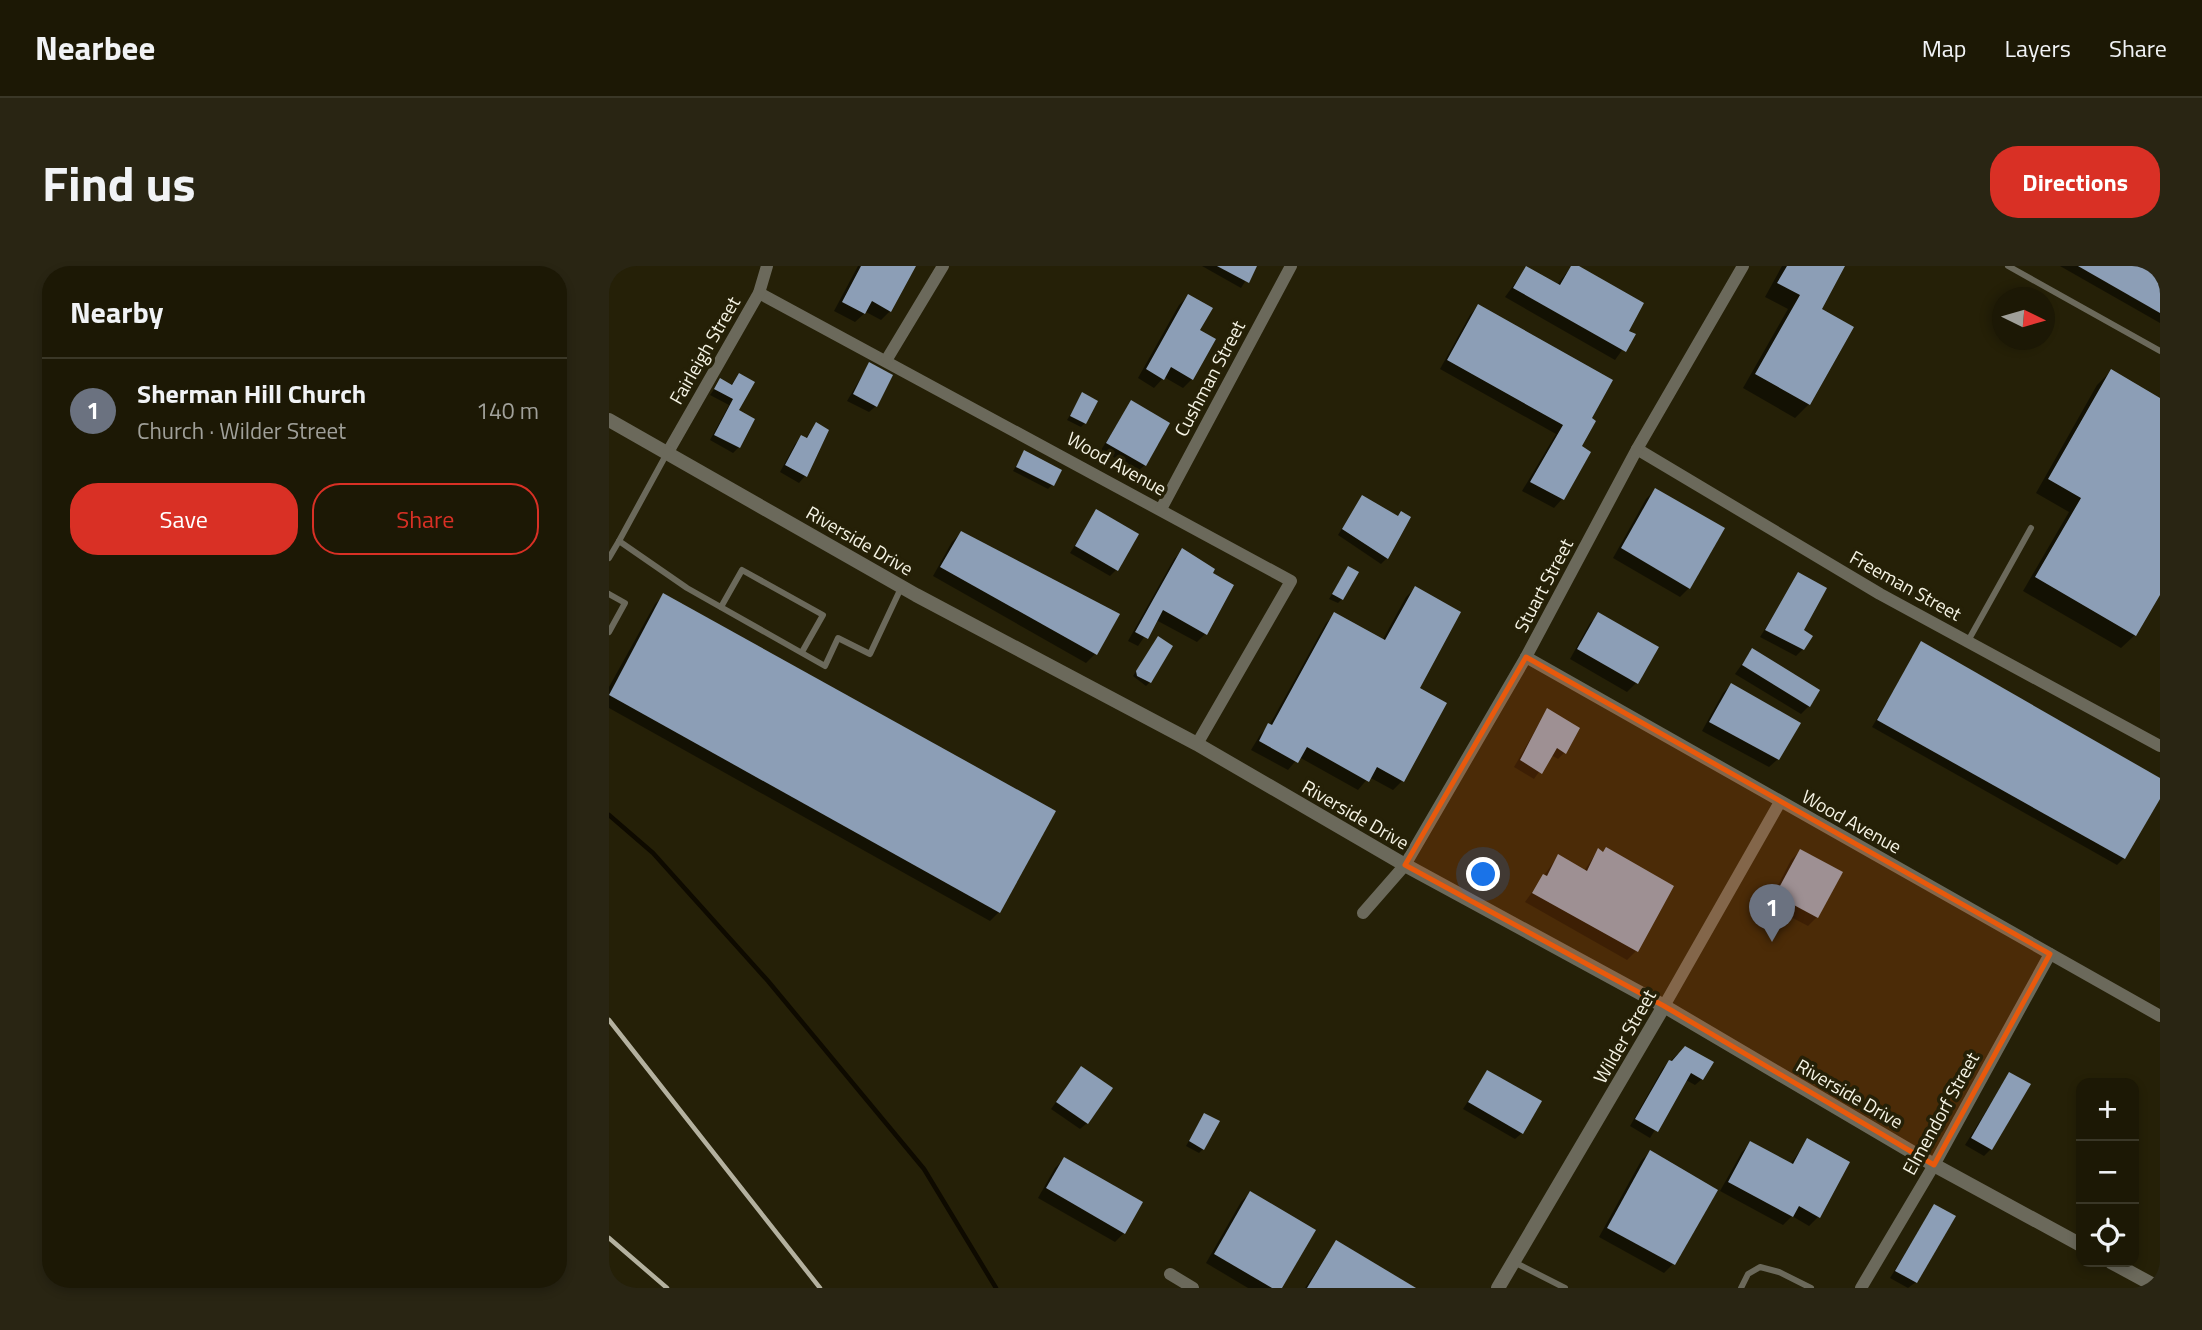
<!DOCTYPE html>
<html lang="en">
<head>
<meta charset="utf-8">
<style>
	body { margin:0; font-family:"Titillium Web",sans-serif; background:#292513; color:#f1f3f6 }
	.controls { position:absolute; right:21px; bottom:21px; display:grid; overflow:hidden; border-radius:14px; box-shadow:0 4px 10px #0003 }
	.controls button { width:63px; height:63px; display:grid; place-items:center; padding:0; border:0; border-bottom:2px solid #3a3727; background:#1c1805; color:#f1f3f6; font:35px sans-serif }
	.compass { position:absolute; left:1383px; top:21px; width:63px; height:63px; border-radius:50%; background:#1c1805; box-shadow:0 4px 10px #0003; rotate:95deg }
	.you { position:absolute; left:875px; top:609px; width:24px; height:24px; margin:-18px; border:5px solid #fff; border-radius:50%; background:#1a73e8; box-shadow:0 0 0 10px #1a73e833 }
	.badge { display:grid; place-items:center; width:46px; height:46px; border-radius:50%; background:#d93025; color:#fff; font-size:23px; font-weight:700 }
	.pin { position:absolute; translate:-50% -58px; filter:drop-shadow(0 2px 4px #0008) }
	.pin::after { content:''; position:absolute; top:37px; width:24px; height:21px; background:inherit; clip-path:polygon(0 0,100% 0,50% 100%) }
	.list { margin:0; padding:0; list-style:none }
	h2 { display:flex; justify-content:space-between; align-items:center; height:91px; margin:0; padding:0 28px; font-size:30px }
	h2 small { font-size:23px; font-weight:400; color:#a0a09a }
	.list li { display:grid; grid-template-columns:46px 1fr auto; gap:21px; align-items:center; box-sizing:border-box; height:105px; padding:0 28px; border-top:2px solid #3a3727 }
	.list b { display:block; font-size:26px; white-space:nowrap }
	.list p { margin:0; font-size:23px; white-space:nowrap; color:#a0a09a }
	.list em { font-size:23px; font-style:normal; color:#a0a09a }
	.actions { display:flex; gap:14px; padding:21px 28px }
	.actions a { flex:1; padding:16px 0; border:2px solid #d93025; border-radius:28px; text-align:center; font-size:24px; color:#d93025 }
	.actions .main { background:#d93025; color:#fff }
	.icon { flex:none; width:38px; height:38px; fill:none; stroke:currentColor; stroke-width:2; stroke-linecap:round; stroke-linejoin:round }
	.map { position:relative; flex:none; width:1551px; height:1022px; overflow:hidden; border-radius:28px }
	header { display:flex; align-items:center; gap:42px; box-sizing:border-box; height:98px; padding:0 35px; background:#1c1805; border-bottom:2px solid #3a3727 }
	header strong { font-size:33px }
	nav { display:flex; gap:38px; margin-inline-start:auto; font-size:24px }
	.intro { display:flex; align-items:center; justify-content:space-between; box-sizing:border-box; height:168px; padding:0 42px }
	h1 { margin:0; font-size:49px }
	.button { padding:18px 32px; border-radius:28px; background:#d93025; color:#fff; font-size:24px; font-weight:700 }
	main { display:flex; gap:42px; padding:0 42px }
	aside { flex:1; background:#1c1805; border-radius:28px; box-shadow:0 4px 10px #0003 }
	.map>svg:first-child { display:block }
	.shadow { fill:#0007 }
	.lines { fill:none; stroke-linecap:round; stroke-linejoin:round }
	.stream { stroke:#0e0a00; stroke-width:4.5 }
	.building { fill:#8c9eb6 }
	.service { stroke:#6b695b; stroke-width:6 }
	.minor { stroke:#6b695b; stroke-width:12 }
	.tertiary { stroke:#6b695b; stroke-width:14 }
	.rail { stroke:#b4b19f; stroke-width:4.5 }
	.marked { fill:#e8590c; fill-opacity:0.2; stroke:#e8590c; stroke-width:5; stroke-linejoin:round }
	.labels { text-anchor:middle; dominant-baseline:central; stroke-width:7; stroke-linejoin:round; paint-order:stroke }
	.street-label { font-size:19px; fill:#f5f3e4; stroke:#252007 }
</style>
</head>
<body>
<header>
<strong>Nearbee</strong>
<nav><a>Map</a><a>Layers</a><a>Share</a></nav>
</header>
<div class="intro"><h1>Find us</h1><a class="button">Directions</a></div>
<main>
<aside>
<h2>Nearby<small></small></h2>
<ul class="list">
<li><span class="badge" style="background:#6b7280">1</span><div><b>Sherman Hill Church</b><p>Church · Wilder Street</p></div><em>140 m</em></li>
</ul>
<div class="actions"><a class="main">Save</a><a>Share</a></div>
</aside>
<div class="map">
<svg width="1551" height="1022" viewBox="0 0 1551 1022">
	<rect width="100%" height="100%" fill="#252007"/>
	<g class="shadow">
		<polygon points="249,0 305,0 281,45 272,54 257,46 246,56 225,45"/>
		<polygon points="593,0 646,0 632,22"/>
		<polygon points="963,0 1018,65 1024,69 1006,94 896,31 917,2 948,19"/>
		<polygon points="1173,0 1234,0 1210,44 1200,138 1186,152 1134,122 1179,43 1156,31"/>
		<polygon points="1451,0 1551,0 1551,57"/>
		<polygon points="579,30 589,65 583,113 574,122 555,111 545,122 529,112 570,39"/>
		<polygon points="869,40 981,153 953,233 945,242 913,225 947,168 831,103 861,49"/>
		<polygon points="260,98 267,140 260,146 238,135"/>
		<polygon points="1502,105 1526,369 1512,382 1414,325 1460,246 1427,227 1488,119"/>
		<polygon points="130,109 130,181 124,187 101,174 120,139 101,129 111,115 121,120"/>
		<polygon points="474,128 476,157 472,161 458,154"/>
		<polygon points="522,136 536,199 529,205 492,184"/>
		<polygon points="207,158 218,164 196,210 190,217 171,206 186,178 193,171 196,173"/>
		<polygon points="415,187 443,219 439,223 404,205"/>
		<polygon points="1046,224 1080,322 1071,331 1004,292 1037,233"/>
		<polygon points="753,231 778,292 772,298 729,269"/>
		<polygon points="487,246 507,304 501,310 461,287"/>
		<polygon points="352,267 486,388 477,397 324,310 343,276"/>
		<polygon points="573,285 596,368 588,376 547,354 529,380 519,375 565,293"/>
		<polygon points="739,302 733,333 729,337 720,333"/>
		<polygon points="1190,308 1194,383 1187,390 1151,371"/>
		<polygon points="806,322 808,422 793,515 784,524 760,511 749,524 690,491 679,504 642,484 651,469 660,460 717,357 726,348 773,375 797,331"/>
		<polygon points="55,329 390,646 381,655 0,442 0,421 46,338"/>
		<polygon points="990,348 1027,417 1018,426 961,393 981,357"/>
		<polygon points="549,372 541,416 537,420 524,410"/>
		<polygon points="1313,377 1515,592 1508,599 1263,461"/>
		<polygon points="1143,384 1200,440 1192,448 1126,408"/>
		<polygon points="1122,419 1169,493 1160,501 1093,465 1114,427"/>
		<polygon points="938,444 955,487 949,493 942,489 925,513 905,501"/>
		<polygon points="989,584 1027,685 1018,694 916,636 949,590 975,605"/>
		<polygon points="1191,585 1208,651 1199,660 1159,639 1182,594"/>
		<polygon points="1069,788 1093,813 1086,819 1077,814 1041,872 1021,860 1054,802"/>
		<polygon points="472,802 478,857 471,863 442,843"/>
		<polygon points="878,806 913,867 906,873 854,843"/>
		<polygon points="1400,808 1382,883 1375,890 1356,879"/>
		<polygon points="595,849 594,883 590,887 577,880"/>
		<polygon points="1198,875 1209,951 1200,960 1183,950 1174,959 1111,925 1133,886 1142,877 1181,899"/>
		<polygon points="1041,886 1106,925 1064,998 1055,1007 990,971 1032,895"/>
		<polygon points="455,893 515,967 506,976 429,932 446,902"/>
		<polygon points="641,927 671,1022 639,1022 597,997 632,936"/>
		<polygon points="1325,940 1307,1016 1299,1022 1281,1012"/>
		<polygon points="727,976 803,1022 696,1022"/>
	</g>
	<g class="lines">
		<polyline class="stream" points="0,549 44,587 159,715 315,903 387,1022"/>
	</g>
	<g class="building">
		<polygon points="252,0 307,0 282,46 263,35 256,48 233,36"/>
		<polygon points="608,0 648,0 640,17"/>
		<polygon points="917,0 951,19 962,0 970,0 1035,37 1020,65 1027,68 1017,86 904,22"/>
		<polygon points="1178,0 1236,0 1213,43 1245,61 1201,139 1146,108 1191,29 1168,17"/>
		<polygon points="1469,0 1551,0 1551,47"/>
		<polygon points="579,28 604,42 591,64 607,73 584,114 562,101 555,114 537,103"/>
		<polygon points="869,38 1004,114 983,152 987,155 973,180 982,186 955,234 921,216 954,159 838,94"/>
		<polygon points="260,96 284,109 268,141 244,128"/>
		<polygon points="1502,103 1551,132 1551,329 1527,370 1426,311 1472,232 1439,213"/>
		<polygon points="130,107 146,116 130,144 146,153 131,182 105,169 124,133 105,123 111,112 123,119"/>
		<polygon points="473,126 489,135 477,158 461,150"/>
		<polygon points="522,134 561,157 537,200 497,177"/>
		<polygon points="207,156 220,164 198,211 176,199 192,169 198,172"/>
		<polygon points="415,184 453,204 445,220 407,201"/>
		<polygon points="1046,222 1116,262 1081,323 1012,282"/>
		<polygon points="753,229 789,250 792,245 802,251 779,293 733,263"/>
		<polygon points="487,243 530,268 509,305 466,280"/>
		<polygon points="352,265 511,348 488,389 331,301"/>
		<polygon points="573,282 606,303 604,307 625,319 598,369 554,344 539,373 526,366"/>
		<polygon points="739,300 750,306 734,334 723,328"/>
		<polygon points="1189,306 1218,322 1195,364 1204,370 1195,384 1156,364"/>
		<polygon points="806,320 852,346 811,422 838,437 795,516 768,501 760,516 698,481 689,497 650,475 659,457 663,459 725,346 776,374"/>
		<polygon points="54,327 447,545 391,647 0,429"/>
		<polygon points="989,346 1050,381 1029,418 968,383"/>
		<polygon points="549,370 564,380 542,417 528,410 527,405"/>
		<polygon points="1312,375 1551,512 1551,533 1516,593 1268,454"/>
		<polygon points="1143,382 1211,424 1201,441 1133,399"/>
		<polygon points="1122,417 1192,457 1170,494 1100,456"/>
		<polygon points="938,442 971,462 957,488 948,482 933,508 911,494"/>
		<polygon points="997,581 1065,620 1029,686 923,627 934,608 938,610 949,588 978,605 989,582 994,586"/>
		<polygon points="1191,583 1234,606 1209,652 1166,629"/>
		<polygon points="1076,780 1105,796 1094,814 1082,807 1049,866 1026,853 1060,794 1063,795"/>
		<polygon points="472,800 504,822 479,858 447,836"/>
		<polygon points="878,804 933,835 914,868 859,836"/>
		<polygon points="1400,806 1422,818 1383,884 1362,872"/>
		<polygon points="595,847 611,855 595,884 580,875"/>
		<polygon points="1198,872 1241,896 1211,952 1190,940 1184,951 1119,916 1141,875 1184,898"/>
		<polygon points="1041,884 1109,924 1066,999 998,962"/>
		<polygon points="455,891 534,936 516,968 437,922"/>
		<polygon points="641,925 707,964 673,1022 663,1022 605,988"/>
		<polygon points="1325,938 1347,950 1308,1017 1286,1005"/>
		<polygon points="727,974 807,1022 698,1022"/>
	</g>
	<g class="lines">
		<g class="service">
			<polyline points="1399,0 1551,85"/>
			<polyline points="57,189 10,275 78,322 216,400 229,372 261,388 292,322"/>
			<polyline points="0,292 10,275"/>
			<polyline points="0,328 16,337 0,366"/>
			<polyline points="112,341 133,304 214,349 193,386"/>
			<polyline points="1359,375 1422,262"/>
			<polyline points="905,996 956,1022"/>
			<polyline points="1132,1022 1139,1008 1151,1001 1170,1006 1202,1022"/>
		</g>
		<g class="minor">
			<polyline points="150,27 682,315 588,478"/>
			<polyline points="278,93 334,0"/>
			<polyline points="1028,183 1271,328 1551,480"/>
			<polyline points="59,186 150,27 158,0"/>
			<polyline points="552,243 682,0"/>
			<polyline points="917,391 1551,750"/>
			<polyline points="754,647 796,599 917,391 1028,183 1134,0"/>
			<polyline points="1055,740 1171,536"/>
			<polyline points="561,1008 584,1022"/>
			<polyline points="1252,1022 1325,899 1441,688"/>
		</g>
		<g class="tertiary">
			<polyline points="0,154 307,329 588,478 796,599 1055,740 1325,899 1472,979"/>
			<polyline points="1502,996 1550,1022"/>
			<polyline points="889,1022 1055,740"/>
		</g>
		<g class="rail">
			<polyline points="0,754 211,1022"/>
			<polyline points="0,972 58,1022"/>
			<polyline points="0,1020 3,1022"/>
		</g>
	</g>
	<path class="marked" d="M917 391 1441 688 1325 899 1055 740 796 599Z"/>
	<g class="labels">
		<g class="street-label">
			<text transform="translate(95 84) rotate(-60)">Fairleigh Street</text>
			<text transform="translate(600 112) rotate(-62)">Cushman Street</text>
			<text transform="translate(508 197) rotate(29)">Wood Avenue</text>
			<text transform="translate(251 274) rotate(30)">Riverside Drive</text>
			<text transform="translate(934 319) rotate(-62)">Stuart Street</text>
			<text transform="translate(1297 319) rotate(29)">Freeman Street</text>
			<text transform="translate(747 548) rotate(30)">Riverside Drive</text>
			<text transform="translate(1243 555) rotate(29)">Wood Avenue</text>
			<text transform="translate(1015 770) rotate(-60)">Wilder Street</text>
			<text transform="translate(1241 827) rotate(30)">Riverside Drive</text>
			<text transform="translate(1331 847) rotate(-61)">Elmendorf Street</text>
		</g>
	</g>
</svg>
<div class="controls">
<button>+</button>
<button>−</button>
<button><svg class="icon" aria-label="locate" viewBox="0 0 24 24"><circle cx="12" cy="12" r="6"/><path d="M12 2v4M12 18v4M2 12h4M18 12h4"/></svg></button>
</div>
<svg class="compass" viewBox="-18 -18 36 36"><path d="M0-13l5 13h-10z" fill="#e53935"/><path d="M0 13l5-13h-10z" fill="#a0a09a"/></svg>
<div class="you"></div>
<div class="pin badge" style="left:1163px;top:676px;background:#6b7280">1</div>
</div>
</main>
</body>
</html>
